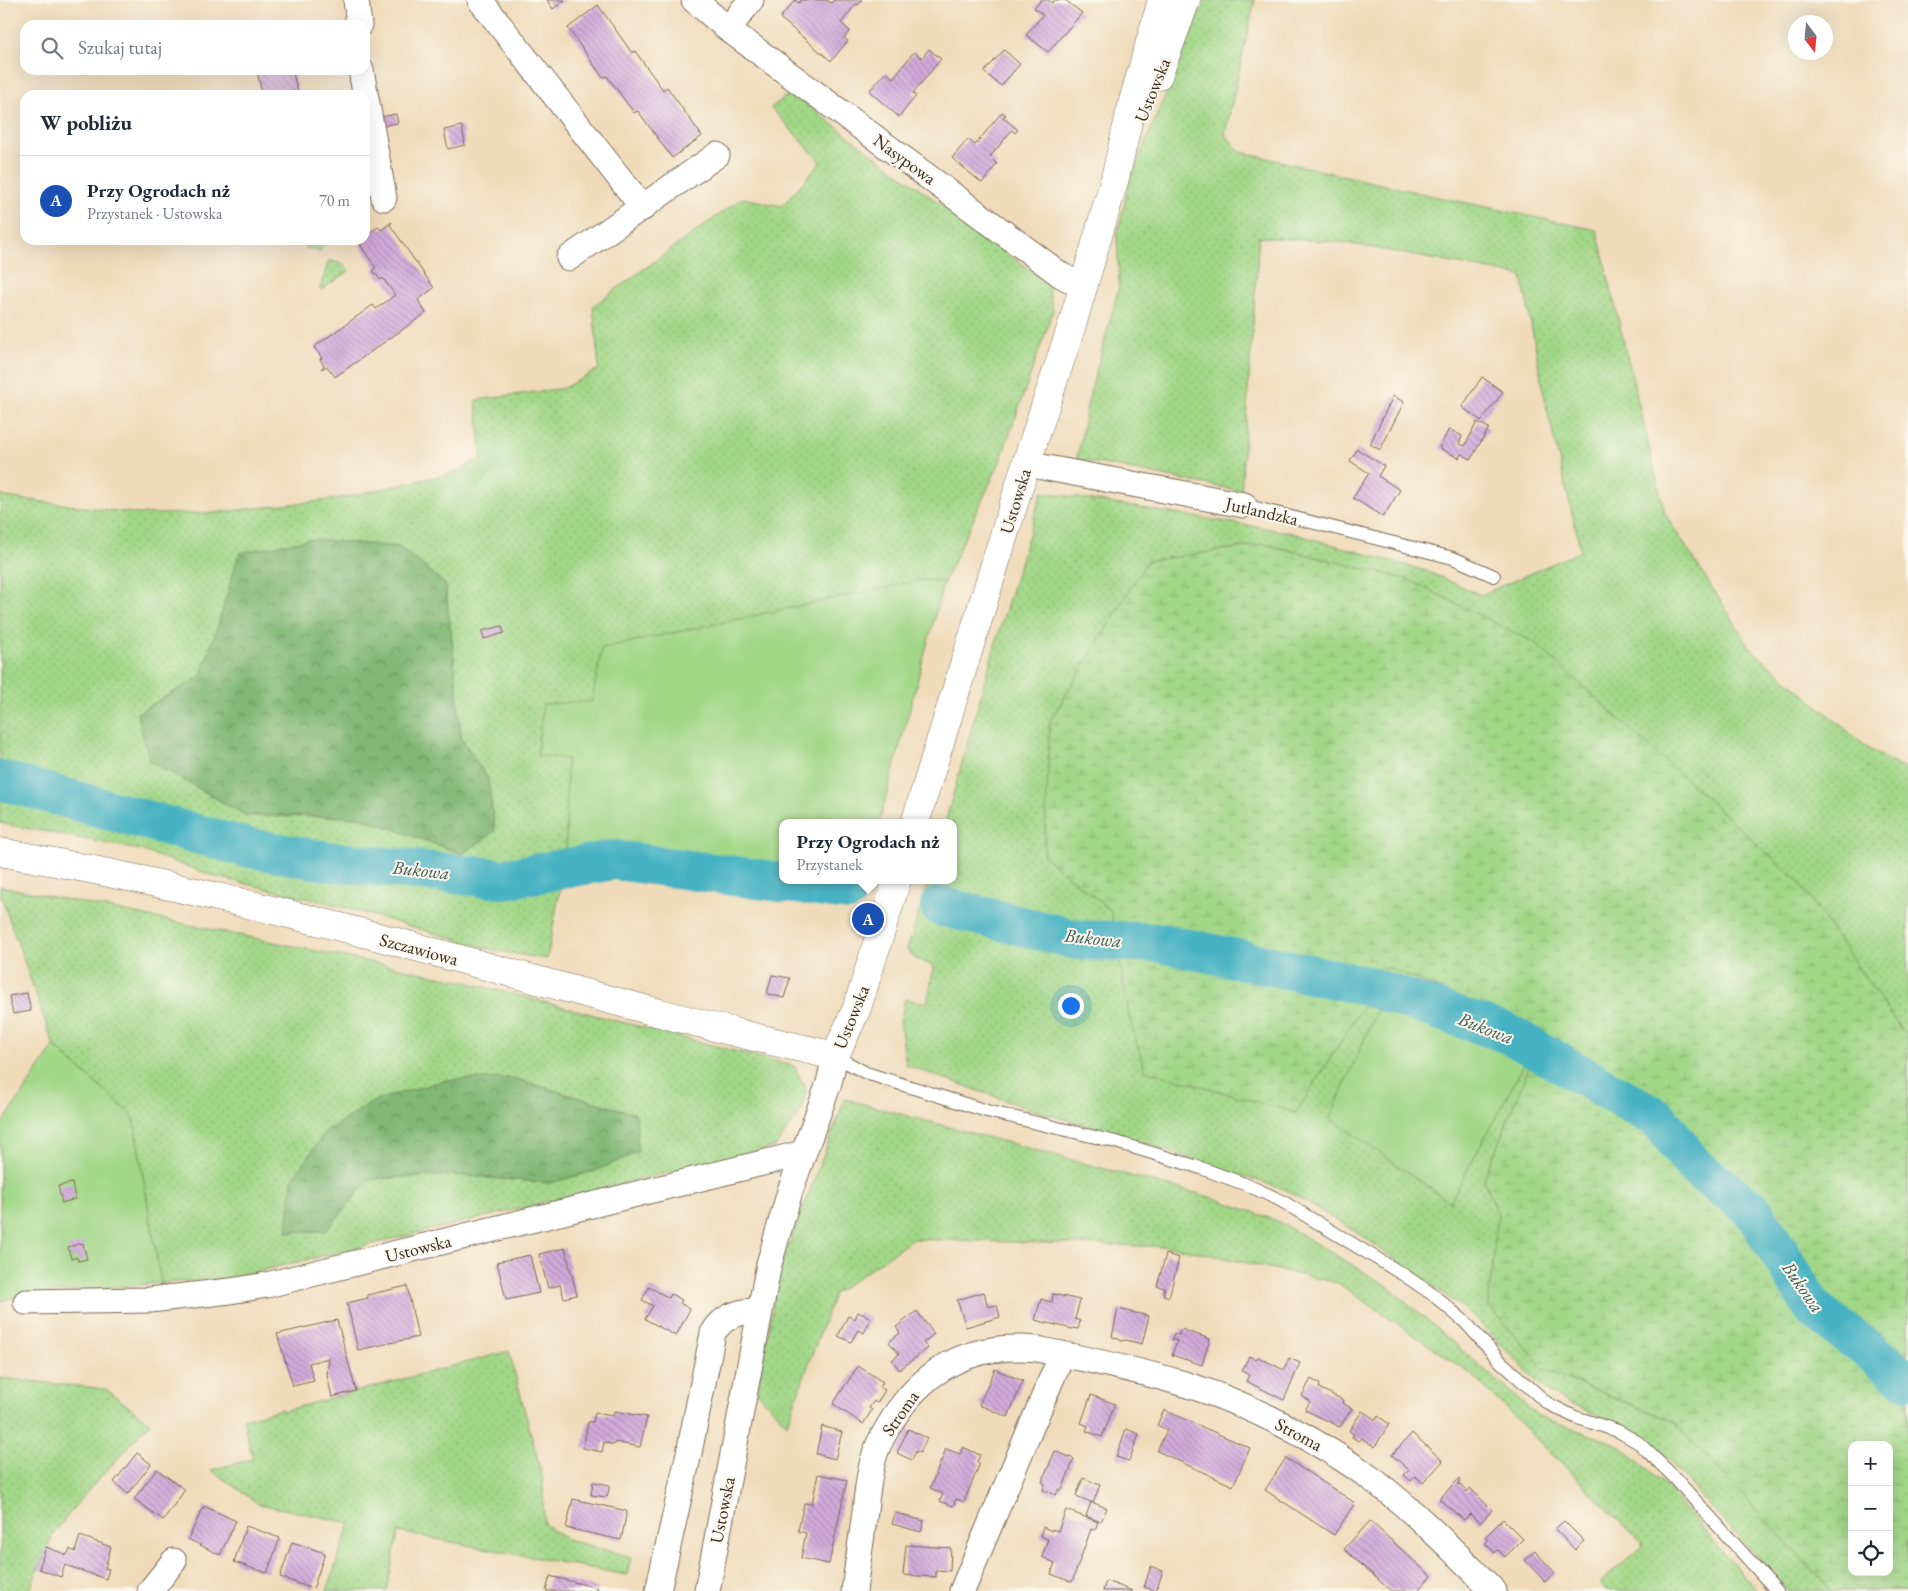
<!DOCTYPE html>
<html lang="pl">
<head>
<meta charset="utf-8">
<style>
	body { margin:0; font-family:"EB Garamond",serif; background:#f6f6f7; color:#1f2937 }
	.controls { position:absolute; right:15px; bottom:15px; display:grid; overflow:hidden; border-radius:10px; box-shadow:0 5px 20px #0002 }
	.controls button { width:45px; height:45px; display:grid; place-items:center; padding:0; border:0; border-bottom:1px solid #e0e1e3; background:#fff; color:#1f2937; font:25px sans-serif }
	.compass { position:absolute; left:1788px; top:15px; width:45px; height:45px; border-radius:50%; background:#fff; box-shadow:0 5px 20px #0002; rotate:164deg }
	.you { position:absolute; left:1070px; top:1005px; width:18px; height:18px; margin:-12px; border:4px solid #fff; border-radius:50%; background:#1a73e8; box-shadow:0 0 0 8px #1a73e833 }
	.badge { display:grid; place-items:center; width:32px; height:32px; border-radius:50%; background:#b5179e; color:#fff; font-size:16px; font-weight:700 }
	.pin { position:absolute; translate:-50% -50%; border:2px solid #fff; box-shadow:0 1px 5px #0006 }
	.popup { position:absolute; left:779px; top:819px; width:178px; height:65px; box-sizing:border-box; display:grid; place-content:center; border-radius:10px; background:#fff; filter:drop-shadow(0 1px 4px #0005); font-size:16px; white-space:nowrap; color:#747a83 }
	.popup b { font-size:19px; color:#1f2937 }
	.popup::after { content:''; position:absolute; left:50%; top:100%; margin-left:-10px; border:10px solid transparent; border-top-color:#fff }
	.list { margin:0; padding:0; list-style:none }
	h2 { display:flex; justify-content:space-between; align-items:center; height:65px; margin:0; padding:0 20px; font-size:21px }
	h2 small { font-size:16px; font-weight:400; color:#747a83 }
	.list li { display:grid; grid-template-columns:32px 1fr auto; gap:15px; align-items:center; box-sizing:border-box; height:90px; padding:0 20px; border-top:1px solid #e0e1e3 }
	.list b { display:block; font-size:19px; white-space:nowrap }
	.list p { margin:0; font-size:16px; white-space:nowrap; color:#747a83 }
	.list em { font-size:16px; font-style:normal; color:#747a83 }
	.icon { flex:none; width:28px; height:28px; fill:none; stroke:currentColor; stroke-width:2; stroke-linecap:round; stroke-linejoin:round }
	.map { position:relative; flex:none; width:1908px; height:1591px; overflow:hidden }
	.search { position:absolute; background:#fff; box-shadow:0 5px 20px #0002; left:20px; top:20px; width:350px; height:55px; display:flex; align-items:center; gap:12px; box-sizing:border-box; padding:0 18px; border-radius:15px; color:#747a83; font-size:19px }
	.panel { position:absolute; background:#fff; box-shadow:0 5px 20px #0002; left:20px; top:90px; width:350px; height:155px; border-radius:15px }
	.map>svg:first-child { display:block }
	.grass { fill:url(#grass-dots); stroke:#6e8053; fill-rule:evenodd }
	.forest { fill:url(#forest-crowns); stroke:#5e7149 }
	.wetland { fill:url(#wetland-marsh); stroke:#6e8053; fill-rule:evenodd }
	.garden { fill:#a2d788; stroke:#6e8053 }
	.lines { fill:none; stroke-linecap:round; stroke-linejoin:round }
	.river { stroke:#46b2c3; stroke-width:40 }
	.building { fill:url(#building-back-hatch) }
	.lane-casing { stroke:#7a6855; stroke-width:14 }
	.street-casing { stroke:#7a6855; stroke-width:27 }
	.secondary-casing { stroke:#7a6855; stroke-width:29 }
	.lane { stroke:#fff; stroke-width:12 }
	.street { stroke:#fff; stroke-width:25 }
	.secondary { stroke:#fff; stroke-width:28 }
	.labels { text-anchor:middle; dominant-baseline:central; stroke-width:4; stroke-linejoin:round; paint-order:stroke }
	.street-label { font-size:18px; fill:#3b2a1e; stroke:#fbf7ec }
	.water-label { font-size:19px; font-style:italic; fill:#3f5a58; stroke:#fbf7ec }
</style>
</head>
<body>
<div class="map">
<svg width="1908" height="1591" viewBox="0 0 1908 1591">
	<defs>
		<pattern id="grass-dots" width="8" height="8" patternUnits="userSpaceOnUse" patternTransform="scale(1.25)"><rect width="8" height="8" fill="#a2d788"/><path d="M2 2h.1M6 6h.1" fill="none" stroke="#8cb975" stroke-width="1.8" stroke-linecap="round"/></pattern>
		<pattern id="forest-crowns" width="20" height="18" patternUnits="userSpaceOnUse" patternTransform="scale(1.25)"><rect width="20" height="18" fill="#81b874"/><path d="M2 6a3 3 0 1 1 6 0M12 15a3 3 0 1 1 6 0" fill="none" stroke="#6b965f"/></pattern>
		<pattern id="wetland-marsh" width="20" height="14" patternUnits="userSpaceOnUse" patternTransform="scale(1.25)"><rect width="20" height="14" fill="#a2d788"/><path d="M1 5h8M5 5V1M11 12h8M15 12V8" fill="none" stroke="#8cb975"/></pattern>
		<pattern id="building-back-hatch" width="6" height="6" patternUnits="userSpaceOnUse" patternTransform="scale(1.25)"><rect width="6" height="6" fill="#d3aadc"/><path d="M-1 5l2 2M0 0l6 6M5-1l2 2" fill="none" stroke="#ac8bb2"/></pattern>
	</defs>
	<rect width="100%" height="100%" fill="#fbf7ec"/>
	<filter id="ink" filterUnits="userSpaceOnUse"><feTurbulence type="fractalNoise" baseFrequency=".02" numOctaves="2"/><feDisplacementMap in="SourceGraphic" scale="10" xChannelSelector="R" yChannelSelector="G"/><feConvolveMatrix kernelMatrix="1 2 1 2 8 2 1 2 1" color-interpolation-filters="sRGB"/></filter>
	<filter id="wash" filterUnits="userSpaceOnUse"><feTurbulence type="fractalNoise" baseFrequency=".0096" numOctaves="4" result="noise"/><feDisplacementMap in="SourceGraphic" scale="20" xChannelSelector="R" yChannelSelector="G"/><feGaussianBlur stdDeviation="1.12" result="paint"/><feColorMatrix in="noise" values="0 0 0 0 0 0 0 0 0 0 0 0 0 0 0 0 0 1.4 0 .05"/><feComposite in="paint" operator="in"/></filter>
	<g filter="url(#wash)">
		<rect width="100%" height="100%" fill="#efdbba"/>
		<g class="grass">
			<path d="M1205 0H1255L1225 134 1240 152 1433 196 1597 230 1665 514 1752 650 1870 750 1908 771V1591H1788L1649 1439 1548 1393 1469 1312 1361 1235 1286 1190 1109 1132 1033 1110 906 1065 900 1022 905 999 927 1003 934 966 914 958 907 950 929 880H953V823H945L997 638 1042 492 1288 532 1426 571 1481 595 1581 551 1546 405 1522 276 1341 242 1259 237 1241 491 1077 459 1088 401 1119 287 1117 235 1130 180ZM1852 1445H1889V1572H1852Z"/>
			<path d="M791 92 856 142 1047 282 1053 311 999 464 944 582 921 580 592 702 537 754 567 759 566 858 547 959 497 951 332 904 217 877 140 850 0 823V494L5 497 140 514 212 513 337 499 453 473 482 458 476 400 564 388 599 369 593 306 742 198 782 206 821 162 771 108ZM445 584 453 649 461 738 488 779 463 854 360 817 247 815 150 761 137 713 200 677 218 625Z"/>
			<polygon points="307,240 325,240 320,252 305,247"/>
			<polygon points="329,260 345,265 349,271 321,290 320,288"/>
			<path d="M0 886 458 980 794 1066 806 1088 802 1110 775 1147 231 1278 161 1283 133 1116 54 1046 0 893ZM512 1078 636 1115 595 1171 549 1183 455 1175 370 1179Z"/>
			<polygon points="845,1099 1217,1199 1280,1222 1389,1287 1538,1416 1619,1445 1661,1481 1757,1591 1606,1591 1600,1583 1643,1545 1472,1375 1338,1283 1174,1247 913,1239 834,1294 787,1424 757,1392 780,1268"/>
			<polygon points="509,1351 543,1480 544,1524 566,1539 631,1557 627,1575 398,1532 387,1591 327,1591 350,1523 259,1504 211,1470 253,1459 243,1419 282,1409 283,1411"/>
			<polygon points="0,1378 106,1389 150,1423 79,1501 53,1534 29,1591 0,1591"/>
		</g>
		<g class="forest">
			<polygon points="311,539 400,547 445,584 453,649 461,738 488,779 495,831 463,854 360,817 247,816 150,761 137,713 200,677 218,625 239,553"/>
			<polygon points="512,1078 636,1114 638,1152 595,1171 549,1183 455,1175 370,1179 326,1231 287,1232 292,1180 325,1132 376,1100 446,1080"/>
		</g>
		<path class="wetland" d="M1264 544 1409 580 1535 643 1798 881 1908 1039V1591H1832L1673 1421 1545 1370 1488 1305 1498 1214 1484 1179 1543 1033 1387 967 1296 1113 1145 1070 1130 1021 1111 911 1044 856 1050 721 1147 561ZM1852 1445H1889V1572H1852Z"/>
		<g class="garden">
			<polygon points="921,580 944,582 879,823 783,823 783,876 615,853 566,858 567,759 537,755 543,704 592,701 602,648"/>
			<polygon points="811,880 864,880 862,887"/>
			<polygon points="1381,1001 1528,1057 1450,1202 1330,1118"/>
			<polygon points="54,1046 133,1116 161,1283 26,1295 0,1301 0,1127"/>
		</g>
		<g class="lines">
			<g class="river">
				<polyline points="0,780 244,847 326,861 503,879 614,860 848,891"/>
				<polyline points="940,906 1078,940 1161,943 1367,986 1509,1034 1659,1119 1695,1167 1752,1209 1814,1309 1908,1380"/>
			</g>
		</g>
		<g id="blocks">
			<g class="building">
				<polygon points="547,0 565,0 553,9"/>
				<polygon points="795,0 799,3 801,0 827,0 831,3 834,0 862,0 858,5 856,4 841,23 850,31 844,38 848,41 831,61 780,18"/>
				<polygon points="1041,0 1048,0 1052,3 1055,0 1065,0 1082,13 1048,52 1026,35 1043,15 1034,8"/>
				<polygon points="598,5 632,53 635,51 663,90 667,87 702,136 672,158 638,111 634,113 607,76 603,78 568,28"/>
				<polygon points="929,49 941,59 913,93 916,96 899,117 869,91 886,72 893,78 914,52 922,58"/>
				<polygon points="1004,50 1020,64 1001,86 984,72"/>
				<polygon points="257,70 292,70 298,92 297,95 262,95"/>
				<polygon points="1002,112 1006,115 1003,117 1018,130 1015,133 1012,130 990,157 997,164 982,183 952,158 968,139 975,145"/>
				<polygon points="396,114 398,123 382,126 381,117"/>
				<polygon points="462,126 465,145 448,149 444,130"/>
				<polygon points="392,222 390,225 434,288 418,300 426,313 335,377 327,366 321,369 324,366 320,359 322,358 314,347 373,305 376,309 395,295 383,278 380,280 373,270 376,268 360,245 371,236 369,233 378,227 381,230"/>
				<polygon points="1482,377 1503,392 1481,421 1462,407"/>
				<polygon points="1393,396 1404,402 1380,450 1370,444"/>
				<polygon points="1477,422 1489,428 1471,459 1461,454 1459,458 1439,448 1449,429 1462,436 1459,444 1465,446"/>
				<polygon points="1357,449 1384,466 1378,476 1400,490 1383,517 1353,498 1369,473 1350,461"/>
				<polygon points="502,626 504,633 484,639 482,631"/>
				<polygon points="772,975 790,978 784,998 767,994"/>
				<polygon points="27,993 31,1011 13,1014 9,996"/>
				<polygon points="72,1183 75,1199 62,1203 58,1186"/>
				<polygon points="83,1243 87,1259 78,1261 77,1257 71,1259 68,1247"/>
				<polygon points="565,1248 577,1295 564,1298 560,1285 548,1288 539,1254"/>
				<polygon points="1166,1254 1179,1258 1169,1297 1163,1295 1165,1288 1157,1286"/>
				<polygon points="530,1255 539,1293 506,1300 497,1262"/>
				<polygon points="407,1286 418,1337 358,1350 347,1303 368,1298 367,1295"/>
				<polygon points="649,1287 669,1298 671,1294 682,1300 680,1303 690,1309 676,1336 645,1319 653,1306 642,1300"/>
				<polygon points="984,1292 988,1307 997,1305 1000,1317 966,1327 957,1300"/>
				<polygon points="1053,1294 1080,1300 1075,1319 1080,1321 1078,1329 1073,1328 1073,1329 1035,1320 1041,1299 1052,1302"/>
				<polygon points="1118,1309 1149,1316 1142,1344 1126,1340 1121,1341 1119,1338 1112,1337"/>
				<polygon points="917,1311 934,1334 923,1343 928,1348 899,1370 892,1360 899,1354 889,1342 900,1333 896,1327"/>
				<polygon points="858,1312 871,1318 864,1333 858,1330 851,1342 838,1336 848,1316 855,1319"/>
				<polygon points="337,1320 356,1391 332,1397 327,1375 329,1358 309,1363 314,1381 293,1386 277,1334"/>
				<polygon points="1181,1329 1210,1339 1202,1365 1172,1355 1177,1341 1172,1340 1174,1333 1179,1335"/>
				<polygon points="1249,1356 1256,1360 1258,1357 1284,1370 1289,1358 1300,1363 1284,1400 1246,1381 1249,1375 1242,1371"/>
				<polygon points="858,1366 883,1382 880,1387 885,1390 877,1403 874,1401 869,1408 872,1410 863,1424 833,1404"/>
				<polygon points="995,1369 1023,1381 1008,1417 979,1405"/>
				<polygon points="1311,1379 1320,1384 1319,1388 1343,1400 1342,1403 1352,1408 1340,1427 1305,1410 1310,1401 1302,1396"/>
				<polygon points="1091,1395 1115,1404 1102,1437 1086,1431 1088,1426 1081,1423"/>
				<polygon points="1164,1410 1250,1448 1233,1486 1157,1451 1167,1430 1157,1425"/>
				<polygon points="614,1411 647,1417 640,1447 615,1442 614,1445 604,1442 602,1452 583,1448 588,1422 593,1422 595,1413 613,1416"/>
				<polygon points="1362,1411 1376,1420 1378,1416 1389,1424 1375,1447 1361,1438 1358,1441 1352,1437 1354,1434 1349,1431"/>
				<polygon points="822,1426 842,1432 835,1459 816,1454"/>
				<polygon points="908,1429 927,1438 920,1453 916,1451 912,1460 897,1453"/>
				<polygon points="1126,1429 1139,1434 1129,1461 1116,1457"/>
				<polygon points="1412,1433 1443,1461 1423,1483 1415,1476 1411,1481 1404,1475 1409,1470 1392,1455"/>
				<polygon points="963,1447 980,1455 977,1462 980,1463 964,1502 956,1499 953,1506 940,1501 943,1494 930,1488 946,1449 960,1454"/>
				<polygon points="1055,1451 1074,1459 1062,1490 1059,1489 1056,1495 1043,1490 1045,1484 1042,1482"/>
				<polygon points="137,1453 151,1464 128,1494 114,1482"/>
				<polygon points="1286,1458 1355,1503 1334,1535 1265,1490"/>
				<polygon points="157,1469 185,1490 163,1520 134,1499"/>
				<polygon points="818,1474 847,1480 829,1564 801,1558 806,1533 798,1531 804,1503 812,1504"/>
				<polygon points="1083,1478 1100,1485 1093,1503 1076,1496"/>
				<polygon points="1460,1478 1461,1480 1458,1483 1467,1492 1470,1488 1492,1510 1480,1523 1470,1514 1464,1520 1439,1499"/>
				<polygon points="593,1482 610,1485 607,1497 591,1495"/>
				<polygon points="573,1499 627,1511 621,1540 566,1528"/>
				<polygon points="1091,1502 1107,1508 1101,1522 1086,1516"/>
				<polygon points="204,1506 236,1521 220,1555 188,1539"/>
				<polygon points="1066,1510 1098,1522 1095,1530 1091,1529 1072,1582 1051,1574 1055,1563 1042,1557 1048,1539 1040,1536 1043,1527 1052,1531 1052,1529 1058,1531"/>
				<polygon points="895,1513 924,1521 921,1532 892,1524"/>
				<polygon points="1503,1519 1523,1539 1505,1557 1498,1550 1495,1553 1485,1543 1488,1540 1485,1537"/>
				<polygon points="1370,1521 1431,1576 1417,1591 1391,1591 1344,1549"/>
				<polygon points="1564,1521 1584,1541 1575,1550 1555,1529"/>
				<polygon points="246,1526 280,1538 267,1573 234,1562"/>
				<polygon points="80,1536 111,1547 105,1568 109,1569 106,1579 65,1565 61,1577 39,1569 46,1547 67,1555 70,1549 75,1552"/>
				<polygon points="292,1542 325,1553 313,1589 280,1577"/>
				<polygon points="906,1545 951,1548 950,1571 936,1570 936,1577 903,1575"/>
				<polygon points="1535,1551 1555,1573 1545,1582 1525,1560"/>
				<polygon points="1151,1566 1163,1571 1156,1591 1144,1587"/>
				<polygon points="550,1576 598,1588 597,1591 546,1591"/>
				<polygon points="1106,1581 1133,1591 1103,1591"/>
			</g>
		</g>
	</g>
	<g filter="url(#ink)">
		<use href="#blocks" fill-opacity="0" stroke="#7a6855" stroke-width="1"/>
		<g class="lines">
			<defs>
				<g id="lane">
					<polyline points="1244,505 1453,558 1494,576"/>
					<polyline points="835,1056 866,1073 987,1111 1116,1142 1201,1168 1247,1185 1280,1200 1404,1275 1432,1294 1465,1322 1501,1362 1547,1403 1575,1417 1618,1431 1639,1443 1673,1476 1777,1591"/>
				</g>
				<g id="street">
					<polyline points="356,0 359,25"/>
					<polyline points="480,0 643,208"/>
					<polyline points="694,0 728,29 1061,275 1083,287"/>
					<polyline points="728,29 751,0"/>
					<polyline points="361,70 384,198"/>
					<polyline points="569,258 717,155"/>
					<polyline points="1026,464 1244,505"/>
					<polyline points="26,1302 150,1300 230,1291 267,1285 803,1153"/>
					<polyline points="150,1591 174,1561"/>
					<path d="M658 1591 689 1453 713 1333C723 1316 740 1310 760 1311"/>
					<polyline points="707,1591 769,1264 790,1191 829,1083 835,1056"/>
					<path d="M854 1591C857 1567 861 1543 864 1519 867 1497 868 1473 876 1451 881 1437 890 1424 898 1411 932 1363 979 1343 1037 1349 1085 1359 1134 1369 1181 1383 1246 1402 1323 1442 1377 1483 1419 1515 1456 1554 1494 1591"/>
					<polyline points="962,1591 1062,1354"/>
				</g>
				<g id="secondary">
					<polyline points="1158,76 1186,0"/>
					<polyline points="915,823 1026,464 1072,325 1115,178 1133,101 1162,0"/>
					<path d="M0 852C124 874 249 903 371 935 525 976 679 1021 835 1056L857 1008 897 880"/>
				</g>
			</defs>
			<use href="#lane" class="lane-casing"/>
			<use href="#street" class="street-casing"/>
			<use href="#secondary" class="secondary-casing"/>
			<use href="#lane" class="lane"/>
			<use href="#street" class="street"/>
			<use href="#secondary" class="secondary"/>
		</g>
	</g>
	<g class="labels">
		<g class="street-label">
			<text transform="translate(1152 90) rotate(-68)">Ustowska</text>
			<text transform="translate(905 159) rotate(36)">Nasypowa</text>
			<text transform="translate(1015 501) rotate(-73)">Ustowska</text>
			<text transform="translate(1262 511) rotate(13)">Jutlandzka</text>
			<text transform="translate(419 949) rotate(15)">Szczawiowa</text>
			<text transform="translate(851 1017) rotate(-68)">Ustowska</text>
			<text transform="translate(418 1248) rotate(-14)">Ustowska</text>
			<text transform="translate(900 1413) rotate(-55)">Stroma</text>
			<text transform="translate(1299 1434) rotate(28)">Stroma</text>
			<text transform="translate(722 1510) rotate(-79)">Ustowska</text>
		</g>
		<g class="water-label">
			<text transform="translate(421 870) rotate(6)">Bukowa</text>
			<text transform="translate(1093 938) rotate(6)">Bukowa</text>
			<text transform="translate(1486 1028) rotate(21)">Bukowa</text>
			<text transform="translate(1803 1287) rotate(55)">Bukowa</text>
		</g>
	</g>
</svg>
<div class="controls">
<button>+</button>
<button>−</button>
<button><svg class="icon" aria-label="locate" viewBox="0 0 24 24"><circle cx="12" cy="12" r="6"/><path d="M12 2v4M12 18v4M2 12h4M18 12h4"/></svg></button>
</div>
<svg class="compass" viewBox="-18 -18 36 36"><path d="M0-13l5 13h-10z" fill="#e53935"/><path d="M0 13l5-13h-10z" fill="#747a83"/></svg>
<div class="you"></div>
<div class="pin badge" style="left:868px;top:919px;background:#1a4fb4">A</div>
<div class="popup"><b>Przy Ogrodach nż</b>Przystanek</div>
<div class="search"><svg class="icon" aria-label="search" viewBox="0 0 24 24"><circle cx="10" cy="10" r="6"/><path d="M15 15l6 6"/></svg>Szukaj tutaj</div>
<section class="panel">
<h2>W pobliżu<small></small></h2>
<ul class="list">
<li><span class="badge" style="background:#1a4fb4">A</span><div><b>Przy Ogrodach nż</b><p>Przystanek · Ustowska</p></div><em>70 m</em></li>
</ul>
</section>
</div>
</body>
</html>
